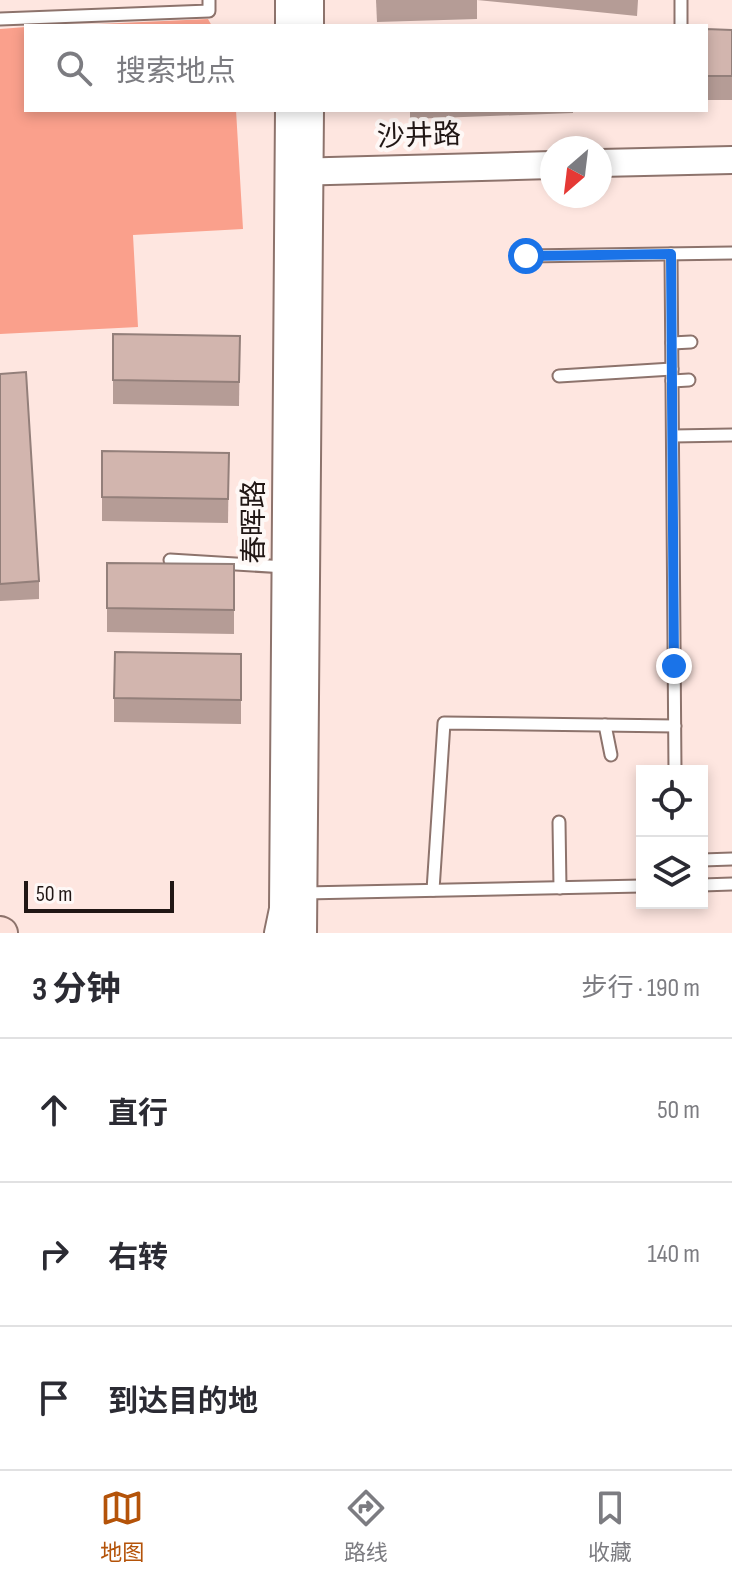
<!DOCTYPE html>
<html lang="zh">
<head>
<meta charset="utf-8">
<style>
	body { margin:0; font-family:"Sofia Sans Condensed","Noto Sans SC",sans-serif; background:#f2f2f3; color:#2b2b33 }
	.controls { position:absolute; right:24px; bottom:24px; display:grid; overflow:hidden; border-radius:0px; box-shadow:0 4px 12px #0003 }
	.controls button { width:72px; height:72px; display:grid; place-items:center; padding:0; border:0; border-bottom:2px solid #e1e1e2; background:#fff; color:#2b2b33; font:40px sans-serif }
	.compass { position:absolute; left:540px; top:136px; width:72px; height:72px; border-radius:50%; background:#fff; box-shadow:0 4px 12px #0003; rotate:208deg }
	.scale { position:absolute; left:24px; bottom:20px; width:150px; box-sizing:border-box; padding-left:8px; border:4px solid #211715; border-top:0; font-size:22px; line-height:28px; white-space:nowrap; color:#211715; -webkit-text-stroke:6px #fef8f6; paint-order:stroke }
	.stop { position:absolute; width:24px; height:24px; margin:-18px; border:6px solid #1a73e8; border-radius:50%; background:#fff }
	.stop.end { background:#1a73e8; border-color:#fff; box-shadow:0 2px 8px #0008 }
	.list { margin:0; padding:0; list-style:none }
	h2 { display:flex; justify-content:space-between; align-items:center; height:104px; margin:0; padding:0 32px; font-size:34px }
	h2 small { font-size:26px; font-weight:400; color:#7c7c81 }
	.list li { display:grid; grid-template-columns:52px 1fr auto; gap:24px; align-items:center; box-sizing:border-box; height:144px; padding:0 32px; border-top:2px solid #e1e1e2 }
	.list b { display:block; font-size:30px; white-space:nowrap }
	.list em { font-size:26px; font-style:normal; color:#7c7c81 }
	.icon { flex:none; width:44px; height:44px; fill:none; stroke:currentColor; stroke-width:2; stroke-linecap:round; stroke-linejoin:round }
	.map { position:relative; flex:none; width:732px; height:933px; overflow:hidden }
	.search { position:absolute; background:#fff; box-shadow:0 4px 12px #0003; left:24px; right:24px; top:24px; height:88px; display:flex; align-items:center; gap:20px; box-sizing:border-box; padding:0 28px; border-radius:0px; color:#7c7c81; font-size:30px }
	.sheet { height:536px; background:#fff }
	nav { display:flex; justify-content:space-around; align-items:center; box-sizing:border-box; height:112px; border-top:2px solid #e1e1e2; background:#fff; font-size:22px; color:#7c7c81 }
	nav a { display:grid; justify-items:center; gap:4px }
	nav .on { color:#b45309 }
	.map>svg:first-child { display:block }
	.green { fill:#faa08c }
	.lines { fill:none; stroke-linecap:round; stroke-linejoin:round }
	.service-casing { stroke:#8d736c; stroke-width:15 }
	.tertiary-casing { stroke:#8d736c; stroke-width:30 }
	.secondary-casing { stroke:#8d736c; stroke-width:34 }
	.service { stroke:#fff; stroke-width:11 }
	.tertiary { stroke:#fff; stroke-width:26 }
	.secondary { stroke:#fde1da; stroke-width:30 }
	.wall { fill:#b59c96 }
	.building { fill:#d2b5ae; stroke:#937f7a; stroke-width:2 }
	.route { stroke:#1a73e8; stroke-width:10 }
	.labels { text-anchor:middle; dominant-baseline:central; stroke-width:8; stroke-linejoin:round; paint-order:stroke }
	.street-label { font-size:28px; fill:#211715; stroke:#fef8f6 }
</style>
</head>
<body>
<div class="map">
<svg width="732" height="933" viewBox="0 0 732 933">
	<rect width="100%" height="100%" fill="#fee6e0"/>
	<g class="green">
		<polygon points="208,19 212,26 55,26"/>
		<polygon points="26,27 26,110 236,110 243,229 133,235 138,327 0,334 0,29"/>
	</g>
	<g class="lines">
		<defs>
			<g id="service">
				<polyline points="681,0 681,26"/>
				<polyline points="0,19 209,11 209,0"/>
				<polyline points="671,254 675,771"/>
				<polyline points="526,256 732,253"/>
				<polyline points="672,343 691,342"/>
				<polyline points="559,376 672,369"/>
				<polyline points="672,381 689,380"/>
				<polyline points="673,436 732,435"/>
				<polyline points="170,560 285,567"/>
				<polyline points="605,725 611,755"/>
				<polyline points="559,822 560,888"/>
				<polyline points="702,860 732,859"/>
				<polyline points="702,885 732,884"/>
				<polyline points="433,890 444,723 675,726"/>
				<polyline points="305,893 642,886"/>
			</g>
			<g id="tertiary">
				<polyline points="289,26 289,0"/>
				<polyline points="310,26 310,0"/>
				<polyline points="600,163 732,160"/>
				<polyline points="292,172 552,165"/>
				<polyline points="278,933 283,909 289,110"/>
				<polyline points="303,933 310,110"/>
			</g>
			<polyline id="secondary" points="0,932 2,933"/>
		</defs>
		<use href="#service" class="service-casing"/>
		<use href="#tertiary" class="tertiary-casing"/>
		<use href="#secondary" class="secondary-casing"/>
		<use href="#service" class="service"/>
		<use href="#tertiary" class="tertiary"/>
		<use href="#secondary" class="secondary"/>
	</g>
	<g class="wall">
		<polygon points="376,0 477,0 477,19 377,22"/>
		<polygon points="477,0 638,0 637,16"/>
		<polygon points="706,29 732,30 732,100 706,100"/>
		<polygon points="410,110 573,110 573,113 410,119"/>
		<polygon points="113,334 240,336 239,406 113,404"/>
		<polygon points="0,374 39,581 39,599 0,601"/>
		<polygon points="102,451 229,453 228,523 102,521"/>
		<polygon points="107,563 234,564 234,634 107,632"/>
		<polygon points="241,654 241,724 114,722 114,698"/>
	</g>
	<g class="building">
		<polygon points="706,29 732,30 732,76 706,76"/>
		<polygon points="113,334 240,336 239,382 113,380"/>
		<polygon points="26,372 39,581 0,584 0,374"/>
		<polygon points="102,451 229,453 228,499 102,497"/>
		<polygon points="107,563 234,564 234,610 107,608"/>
		<polygon points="115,652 241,654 241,700 114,698"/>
	</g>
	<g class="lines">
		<polyline class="route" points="526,256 671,254 674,666"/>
	</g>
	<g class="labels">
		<g class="street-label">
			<text transform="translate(419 136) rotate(-2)">沙井路</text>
			<text transform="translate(254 522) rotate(-90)">春晖路</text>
		</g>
	</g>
</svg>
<div class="controls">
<button><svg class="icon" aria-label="locate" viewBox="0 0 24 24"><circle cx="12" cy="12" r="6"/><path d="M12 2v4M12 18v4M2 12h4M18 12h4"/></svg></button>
<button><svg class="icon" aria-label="layers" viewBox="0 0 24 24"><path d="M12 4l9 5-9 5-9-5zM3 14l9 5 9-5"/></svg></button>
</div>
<svg class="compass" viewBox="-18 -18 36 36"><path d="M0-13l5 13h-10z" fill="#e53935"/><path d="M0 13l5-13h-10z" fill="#7c7c81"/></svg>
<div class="scale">50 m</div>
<div class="stop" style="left:526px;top:256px"></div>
<div class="stop end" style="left:674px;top:666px"></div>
<div class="search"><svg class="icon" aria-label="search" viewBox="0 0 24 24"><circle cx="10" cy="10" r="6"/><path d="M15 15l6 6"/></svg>搜索地点</div>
</div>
<section class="sheet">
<h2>3 分钟<small>步行 · 190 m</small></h2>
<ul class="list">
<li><svg class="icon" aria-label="ahead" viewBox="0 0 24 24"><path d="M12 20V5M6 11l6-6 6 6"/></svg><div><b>直行</b></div><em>50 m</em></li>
<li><svg class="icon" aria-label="right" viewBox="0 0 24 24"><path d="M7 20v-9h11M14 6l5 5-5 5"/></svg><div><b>右转</b></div><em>140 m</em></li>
<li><svg class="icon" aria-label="arrive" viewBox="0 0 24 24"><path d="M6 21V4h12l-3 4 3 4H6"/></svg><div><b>到达目的地</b></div></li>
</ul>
</section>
<nav>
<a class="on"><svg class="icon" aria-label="map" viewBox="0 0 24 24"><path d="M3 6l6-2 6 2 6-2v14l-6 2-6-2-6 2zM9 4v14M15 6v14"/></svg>地图</a>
<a><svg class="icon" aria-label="directions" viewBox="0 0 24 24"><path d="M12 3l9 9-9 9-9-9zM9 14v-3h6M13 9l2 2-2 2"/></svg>路线</a>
<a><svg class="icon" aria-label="saved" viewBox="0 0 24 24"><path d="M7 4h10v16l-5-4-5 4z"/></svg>收藏</a>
</nav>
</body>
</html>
